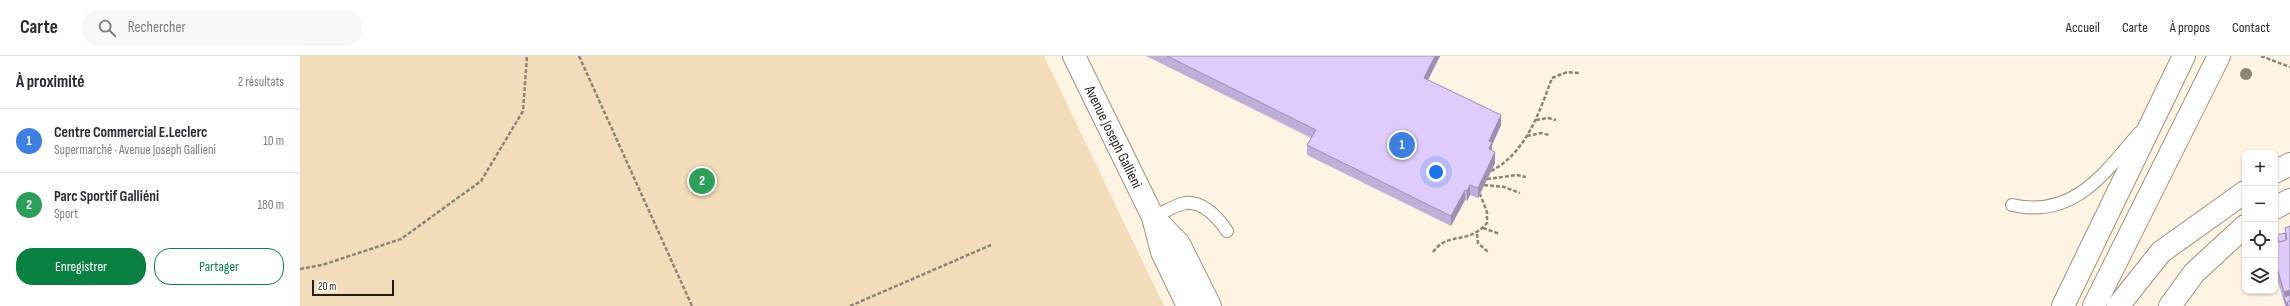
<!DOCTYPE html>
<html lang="fr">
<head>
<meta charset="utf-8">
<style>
	body { margin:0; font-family:"Sofia Sans Condensed",sans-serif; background:#f7f7f7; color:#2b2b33 }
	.controls { position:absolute; right:12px; bottom:12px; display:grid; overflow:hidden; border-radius:8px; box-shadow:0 1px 3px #0004 }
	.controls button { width:36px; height:36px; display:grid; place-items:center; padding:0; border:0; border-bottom:1px solid #e1e1e2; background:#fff; color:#2b2b33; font:20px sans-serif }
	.scale { position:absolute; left:12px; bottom:10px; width:82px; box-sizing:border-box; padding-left:4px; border:2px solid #221d16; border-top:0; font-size:11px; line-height:14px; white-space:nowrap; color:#221d16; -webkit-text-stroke:3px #fff; paint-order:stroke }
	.you { position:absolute; left:1136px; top:116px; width:14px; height:14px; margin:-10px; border:3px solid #fff; border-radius:50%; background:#1a73e8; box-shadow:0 0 0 6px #1a73e833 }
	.badge { display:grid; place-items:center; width:26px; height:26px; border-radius:50%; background:#0b8043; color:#fff; font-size:13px; font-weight:700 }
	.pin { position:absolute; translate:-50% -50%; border:2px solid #fff; box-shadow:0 1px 4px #0006 }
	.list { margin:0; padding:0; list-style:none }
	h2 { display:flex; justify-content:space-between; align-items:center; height:52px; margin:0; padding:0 16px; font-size:17px }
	h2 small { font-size:13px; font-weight:400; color:#7c7c81 }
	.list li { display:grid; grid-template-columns:26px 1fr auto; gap:12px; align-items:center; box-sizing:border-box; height:64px; padding:0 16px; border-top:1px solid #e1e1e2 }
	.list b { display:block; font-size:15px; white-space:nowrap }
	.list p { margin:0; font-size:13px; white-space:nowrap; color:#7c7c81 }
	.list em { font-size:13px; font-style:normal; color:#7c7c81 }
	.actions { display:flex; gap:8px; padding:12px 16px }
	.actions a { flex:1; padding:9px 0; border:1px solid #0b8043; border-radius:16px; text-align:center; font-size:14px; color:#0b8043 }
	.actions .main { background:#0b8043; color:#fff }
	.icon { flex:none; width:22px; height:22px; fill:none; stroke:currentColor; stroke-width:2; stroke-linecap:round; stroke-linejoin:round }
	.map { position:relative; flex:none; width:1990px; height:250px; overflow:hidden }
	header { display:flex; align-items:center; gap:24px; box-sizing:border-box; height:56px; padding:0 20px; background:#fff; border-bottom:1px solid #e1e1e2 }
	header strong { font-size:19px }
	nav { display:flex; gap:22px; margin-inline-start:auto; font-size:14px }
	.search { width:280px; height:36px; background:#f7f7f7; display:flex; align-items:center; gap:10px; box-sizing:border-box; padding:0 14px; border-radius:16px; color:#7c7c81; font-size:15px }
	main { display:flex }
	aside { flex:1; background:#fff }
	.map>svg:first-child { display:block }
	.green { fill:#f2dcb9 }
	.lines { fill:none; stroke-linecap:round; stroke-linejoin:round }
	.lane-casing { stroke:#9d917f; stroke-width:14 }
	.street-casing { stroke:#9d917f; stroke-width:24 }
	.secondary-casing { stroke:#9d917f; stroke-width:24 }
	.path { stroke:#8b8478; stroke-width:2.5; stroke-dasharray:4 2; stroke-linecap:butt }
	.lane { stroke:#fff; stroke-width:12 }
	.street { stroke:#fff; stroke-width:22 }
	.secondary { stroke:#fff; stroke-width:22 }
	.tree { fill:#92856f }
	.wall { fill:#c0afd9 }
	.shaded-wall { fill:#9c8fb0 }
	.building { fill:#dfccfc; stroke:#9c8fb0 }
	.labels { text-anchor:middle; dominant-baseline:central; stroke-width:3; stroke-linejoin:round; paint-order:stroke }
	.street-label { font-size:15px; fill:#221d16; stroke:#fff }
</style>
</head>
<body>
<header>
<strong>Carte</strong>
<div class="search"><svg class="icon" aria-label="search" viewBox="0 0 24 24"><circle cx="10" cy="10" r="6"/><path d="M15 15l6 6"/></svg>Rechercher</div>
<nav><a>Accueil</a><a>Carte</a><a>À propos</a><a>Contact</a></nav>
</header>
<main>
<aside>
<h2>À proximité<small>2 résultats</small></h2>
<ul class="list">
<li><span class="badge" style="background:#3f7fe0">1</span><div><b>Centre Commercial E.Leclerc</b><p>Supermarché · Avenue Joseph Gallieni</p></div><em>10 m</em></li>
<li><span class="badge" style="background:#2e9e5b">2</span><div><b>Parc Sportif Galliéni</b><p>Sport</p></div><em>180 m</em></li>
</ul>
<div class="actions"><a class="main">Enregistrer</a><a>Partager</a></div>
</aside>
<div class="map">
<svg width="1990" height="250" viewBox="0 0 1990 250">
	<rect width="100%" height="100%" fill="#fff4e4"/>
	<polygon class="green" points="0,0 744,0 864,250 0,250"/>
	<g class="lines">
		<defs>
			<g id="lane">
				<path d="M1712 149C1773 163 1804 118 1839 77"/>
				<path d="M853 161C863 157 875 149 885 147 903 145 918 162 927 175"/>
			</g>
			<g id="street">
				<path id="s1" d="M774 0 853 161 862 196 888 250"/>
				<polyline points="1975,116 1990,108"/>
				<polyline points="1975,152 1990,144"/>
				<polyline points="853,161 879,188 910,250"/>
				<polyline points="1818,250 1861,196 1945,136"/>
				<polyline points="1870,250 1894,217 1945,170"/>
			</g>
			<g id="secondary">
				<polyline points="1763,250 1884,0"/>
				<polyline points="1794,250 1919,0"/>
			</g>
		</defs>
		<use href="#lane" class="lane-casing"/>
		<use href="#street" class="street-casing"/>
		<use href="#secondary" class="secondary-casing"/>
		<g class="path">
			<polyline points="279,0 392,250"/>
			<polyline points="1961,0 1990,11"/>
			<polyline points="1236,64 1248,62 1256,64"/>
			<polyline points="1227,80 1241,77 1249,79"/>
			<path d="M1191 115C1226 97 1239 57 1252 22L1267 16 1279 17"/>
			<polyline points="1187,123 1217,119 1226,121"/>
			<polyline points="1184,129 1204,131 1220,137"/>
			<polyline points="1183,172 1200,178"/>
			<polyline points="1177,178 1178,187 1188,196"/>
			<path d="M1133 196C1150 174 1167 190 1187 167V156L1180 138"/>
			<polyline points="0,213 22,209 101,183 181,125 223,55 227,0"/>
			<polyline points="550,250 691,189"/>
		</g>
		<use href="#lane" class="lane"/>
		<use href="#street" class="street"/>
		<use href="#secondary" class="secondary"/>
	</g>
	<circle class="tree" cx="1946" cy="18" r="6"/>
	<g class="wall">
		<polygon points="846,0 1140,0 1128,24 1201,69 1192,89 1192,94 1195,107 1178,142 1170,139 1167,145 1165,144 1151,170 1007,99 1007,89 1011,82"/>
		<polygon points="1990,170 1990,250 1985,250 1975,215 1975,187 1977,186 1977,179 1985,177 1985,172"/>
	</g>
	<g class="shaded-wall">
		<polygon points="1135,0 1140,0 1124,32 1124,22"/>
		<polygon points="1201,59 1201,69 1192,89 1192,97 1189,103 1189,85"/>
		<polygon points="1195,96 1195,107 1178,142 1178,132"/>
		<polygon points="1170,129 1170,139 1167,145 1167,135"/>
		<polygon points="1165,134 1165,144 1151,170 1151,160"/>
		<polygon points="1990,234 1990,244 1984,241 1984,236"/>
	</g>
	<g class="building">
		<polygon points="867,0 1135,0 1124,22 1201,59 1189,85 1192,86 1189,93 1195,96 1178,132 1170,129 1167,135 1165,134 1151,160 1007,89 1016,74"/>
		<polygon points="1990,170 1990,234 1984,236 1975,204 1975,187 1987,183 1985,172"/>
		<polygon points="1985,177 1986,184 1979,186 1977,179"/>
		<polygon points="1990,239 1990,245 1987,246 1987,250 1984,241"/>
		<polygon points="1990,245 1990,250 1988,250 1987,246"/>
	</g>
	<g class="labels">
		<g class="street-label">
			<text stroke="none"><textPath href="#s1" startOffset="90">Avenue Joseph Gallieni</textPath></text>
		</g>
	</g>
</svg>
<div class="controls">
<button>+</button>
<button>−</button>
<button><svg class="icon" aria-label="locate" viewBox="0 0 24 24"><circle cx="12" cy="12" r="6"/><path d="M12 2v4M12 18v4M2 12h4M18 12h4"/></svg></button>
<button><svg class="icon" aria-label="layers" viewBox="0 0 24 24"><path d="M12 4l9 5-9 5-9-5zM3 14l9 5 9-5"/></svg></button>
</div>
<div class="scale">20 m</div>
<div class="you"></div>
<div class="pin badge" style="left:1102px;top:89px;background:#3f7fe0">1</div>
<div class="pin badge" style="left:402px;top:125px;background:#2e9e5b">2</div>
</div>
</main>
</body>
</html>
